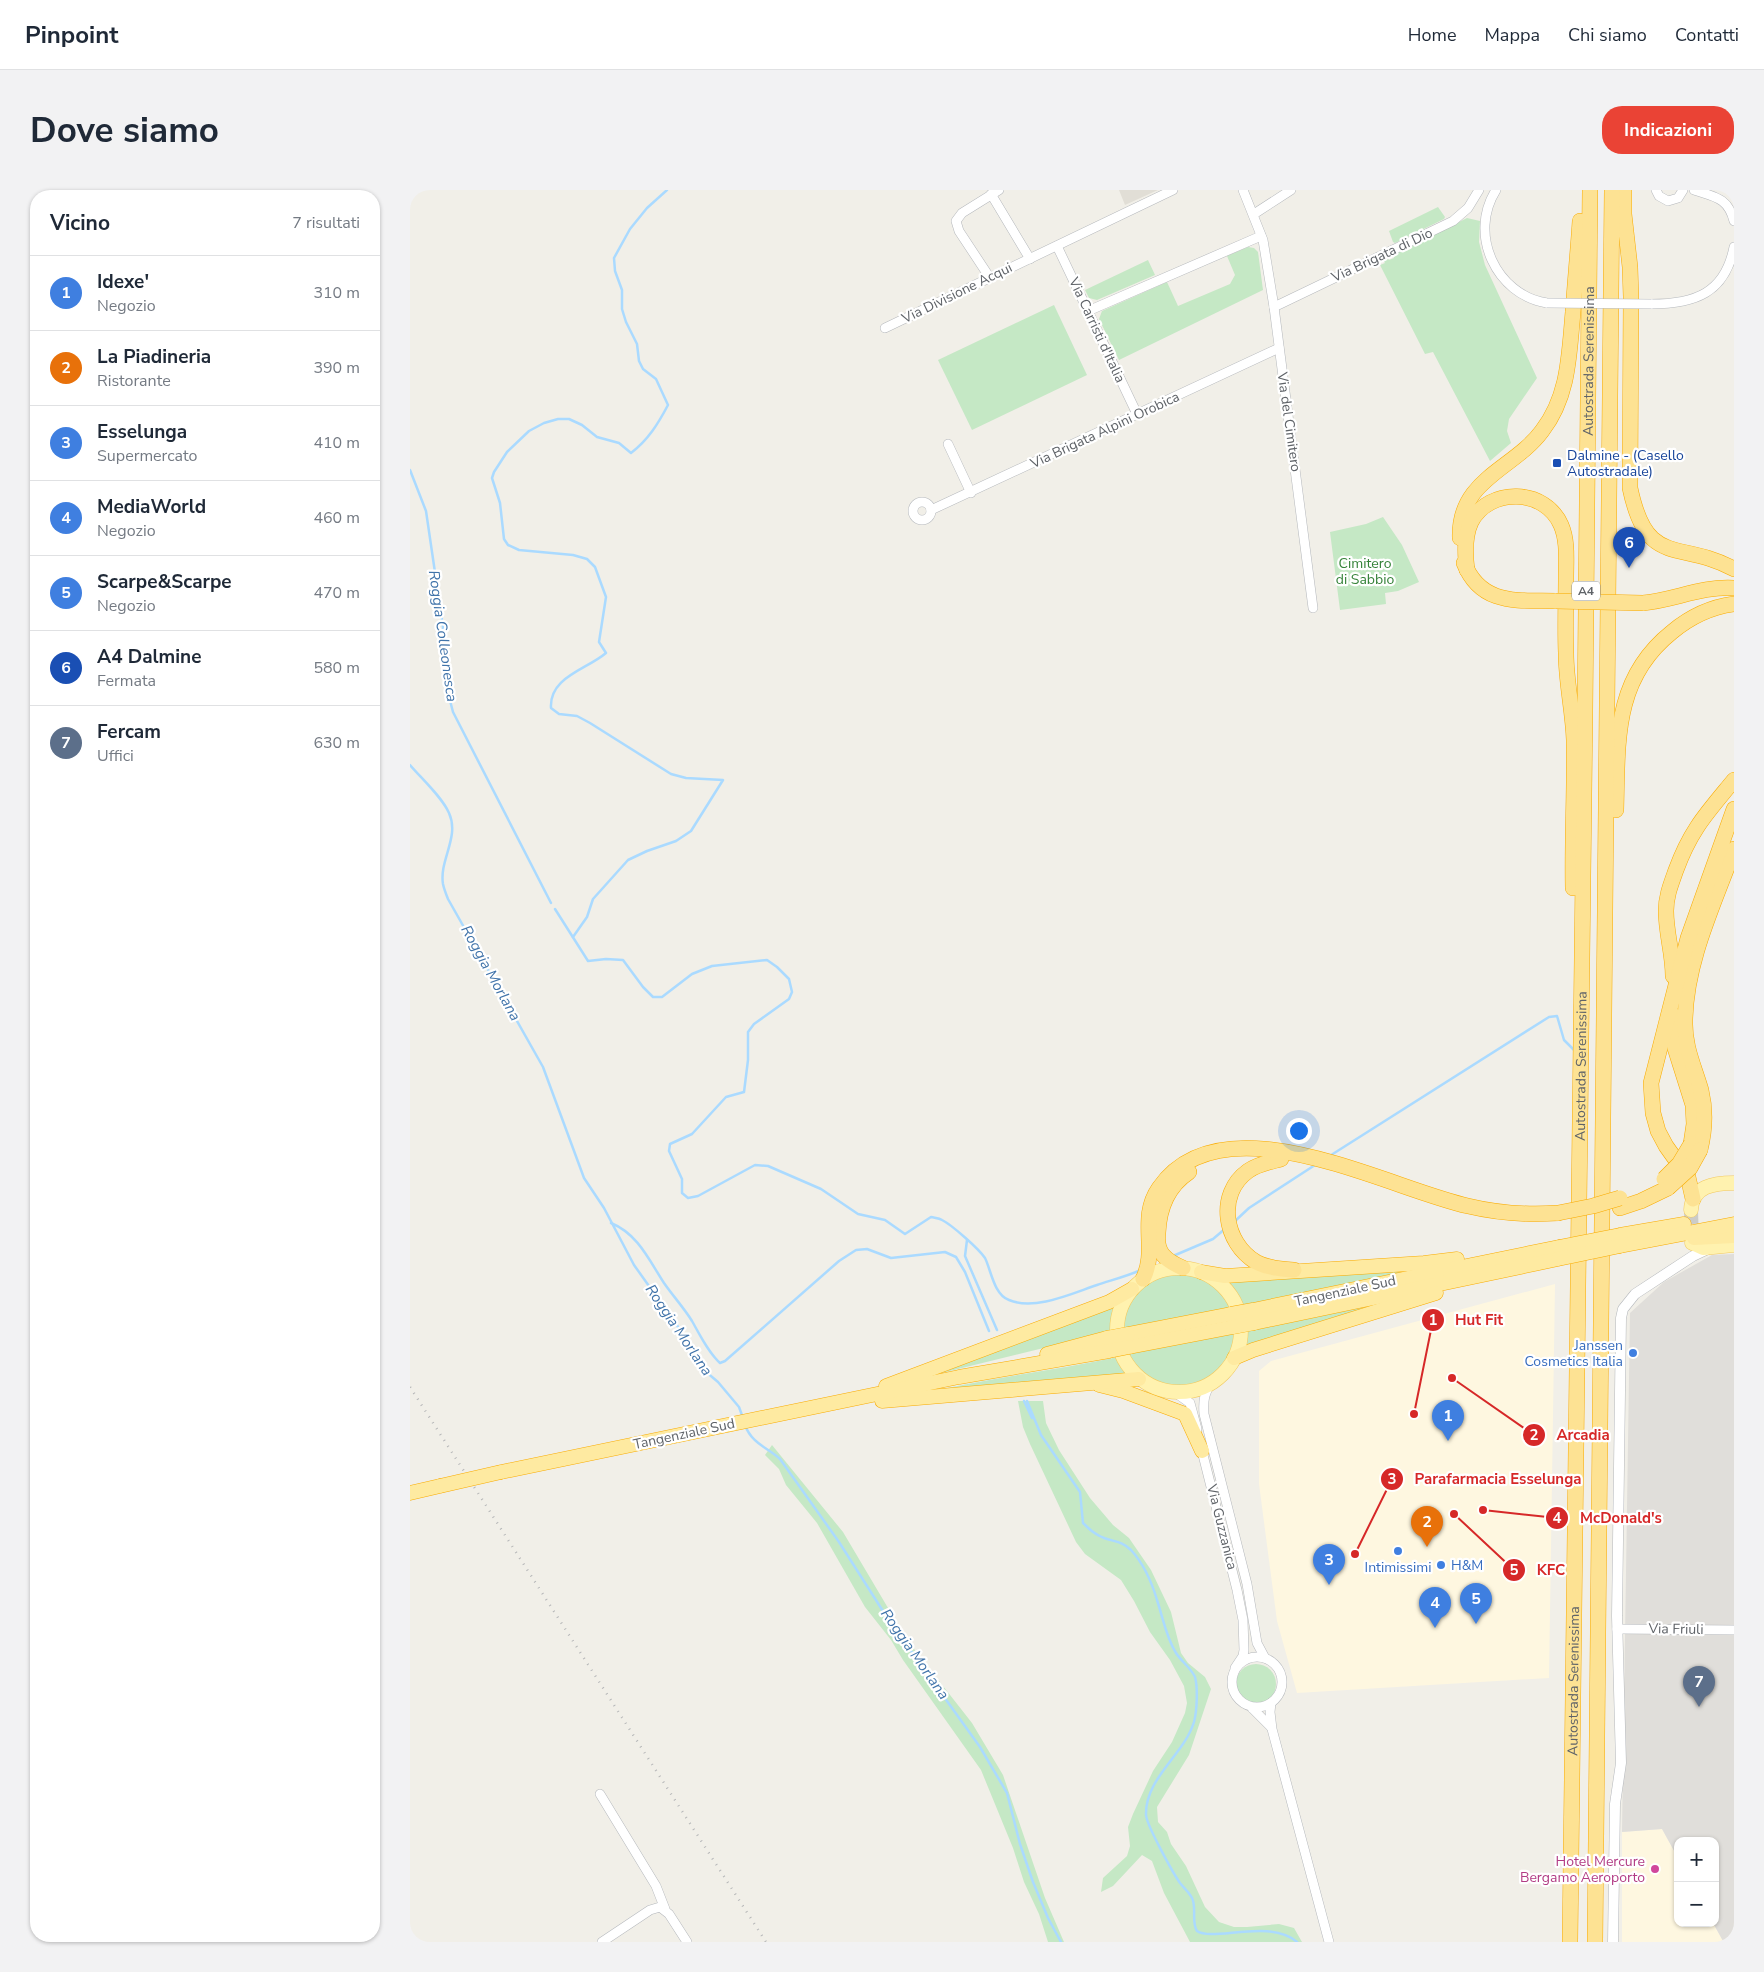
<!DOCTYPE html>
<html lang="it">
<head>
<meta charset="utf-8">
<style>
	body { margin:0; font-family:"Nunito Sans",sans-serif; background:#f2f2f3; color:#1f2937 }
	.controls { position:absolute; right:15px; bottom:15px; display:grid; overflow:hidden; border-radius:10px; box-shadow:0 1px 4px #0004 }
	.controls button { width:45px; height:45px; display:grid; place-items:center; padding:0; border:0; border-bottom:1px solid #e0e1e3; background:#fff; color:#1f2937; font:25px sans-serif }
	.you { position:absolute; left:888px; top:940px; width:18px; height:18px; margin:-12px; border:4px solid #fff; border-radius:50%; background:#1a73e8; box-shadow:0 0 0 8px #1a73e833 }
	.badge { display:grid; place-items:center; width:32px; height:32px; border-radius:50%; background:#ea4335; color:#fff; font-size:16px; font-weight:700 }
	.pin { position:absolute; translate:-50% -41px; filter:drop-shadow(0 1px 2px #0008) }
	.pin::after { content:''; position:absolute; top:26px; width:18px; height:15px; background:inherit; clip-path:polygon(0 0,100% 0,50% 100%) }
	.list { margin:0; padding:0; list-style:none }
	h2 { display:flex; justify-content:space-between; align-items:center; height:65px; margin:0; padding:0 20px; font-size:21px }
	h2 small { font-size:16px; font-weight:400; color:#747a83 }
	.list li { display:grid; grid-template-columns:32px 1fr auto; gap:15px; align-items:center; box-sizing:border-box; height:75px; padding:0 20px; border-top:1px solid #e0e1e3 }
	.list b { display:block; font-size:19px; white-space:nowrap }
	.list p { margin:0; font-size:16px; white-space:nowrap; color:#747a83 }
	.list em { font-size:16px; font-style:normal; color:#747a83 }
	.map { position:relative; flex:none; width:1324px; height:1752px; overflow:hidden; border-radius:20px }
	header { display:flex; align-items:center; gap:30px; box-sizing:border-box; height:70px; padding:0 25px; background:#fff; border-bottom:1px solid #e0e1e3 }
	header strong { font-size:24px }
	nav { display:flex; gap:28px; margin-inline-start:auto; font-size:18px }
	.intro { display:flex; align-items:center; justify-content:space-between; box-sizing:border-box; height:120px; padding:0 30px }
	h1 { margin:0; font-size:35px }
	.button { padding:12px 22px; border-radius:20px; background:#ea4335; color:#fff; font-size:18px; font-weight:700 }
	main { display:flex; gap:30px; padding:0 30px }
	aside { flex:1; background:#fff; border-radius:20px; box-shadow:0 1px 4px #0004 }
	.map>svg:first-child { display:block }
	.commercial { fill:#fef7e0 }
	.industrial { fill:#e0deda }
	.education { fill:#e1ded6 }
	.green { fill:#c5e8c5 }
	.lines { fill:none; stroke-linecap:round; stroke-linejoin:round }
	.stream { stroke:#aadaff; stroke-width:2.5 }
	.primary-tunnel { stroke:#ccccc8; stroke-width:14; stroke-dasharray:14 7; stroke-linecap:butt }
	.minor-casing { stroke:#b5b8bc; stroke-width:10 }
	.tertiary-casing { stroke:#b5b8bc; stroke-width:11 }
	.primary-casing { stroke:#f2c960; stroke-width:15 }
	.trunk-casing { stroke:#f9ab00; stroke-width:15 }
	.motorway-casing { stroke:#f9ab00; stroke-width:16 }
	.minor { stroke:#fff; stroke-width:9 }
	.tertiary { stroke:#fff; stroke-width:10 }
	.primary { stroke:#fff2af; stroke-width:14 }
	.trunk { stroke:#feeaa1; stroke-width:14 }
	.motorway { stroke:#fde293; stroke-width:15 }
	.rail { stroke:#b6b7b8; stroke-width:2.5; stroke-dasharray:1 6; stroke-linecap:butt }
	.minor-bridge-casing { stroke:#b5b8bc; stroke-width:10; stroke-linecap:butt }
	.trunk-bridge-casing { stroke:#f9ab00; stroke-width:15; stroke-linecap:butt }
	.motorway-bridge-casing { stroke:#f9ab00; stroke-width:16; stroke-linecap:butt }
	.minor-bridge { stroke:#fff; stroke-width:9 }
	.trunk-bridge { stroke:#feeaa1; stroke-width:14 }
	.motorway-bridge { stroke:#fde293; stroke-width:15 }
	.transit-dot { fill:#1a4fb4; stroke:#fff; stroke-width:2 }
	.shop-dot { fill:#3f7fe0; stroke:#fff; stroke-width:2 }
	.hotel-dot { fill:#d1479c; stroke:#fff; stroke-width:2 }
	.labels { text-anchor:middle; dominant-baseline:central; stroke-width:4.5; stroke-linejoin:round; paint-order:stroke }
	.shield { fill:#fff; stroke:#8f9295; stroke-width:1 }
	.shield-label { font-size:12px; font-weight:bold; fill:#5f6368 }
	.street-label { font-size:14px; fill:#5f6368; stroke:#fff }
	.transit-label { font-size:14px; fill:#164399; stroke:#fff; text-anchor:start }
	.park-label { font-size:14px; fill:#348238; stroke:#fff }
	.shop-label { font-size:14px; fill:#366cbe; stroke:#fff; text-anchor:end }
	.hotel-label { font-size:14px; fill:#b23c85; stroke:#fff; text-anchor:end }
	.water-label { font-size:15px; font-style:italic; fill:#4174aa; stroke:#fff }
	.leader { fill:none; stroke:#d62828; stroke-width:2 }
	.callout-dot { fill:#d62828; stroke:#fff; stroke-width:2 }
	.mark-label { font-size:15px; text-anchor:middle; font-weight:bold; fill:#fff }
	.callout-label { font-size:15px; text-anchor:middle; font-weight:bold; fill:#d62828; stroke:#fff; stroke-width:4.5; stroke-linejoin:round; paint-order:stroke }
</style>
</head>
<body>
<header>
<strong>Pinpoint</strong>
<nav><a>Home</a><a>Mappa</a><a>Chi siamo</a><a>Contatti</a></nav>
</header>
<div class="intro"><h1>Dove siamo</h1><a class="button">Indicazioni</a></div>
<main>
<aside>
<h2>Vicino<small>7 risultati</small></h2>
<ul class="list">
<li><span class="badge" style="background:#3f7fe0">1</span><div><b>Idexe'</b><p>Negozio</p></div><em>310 m</em></li>
<li><span class="badge" style="background:#e8710a">2</span><div><b>La Piadineria</b><p>Ristorante</p></div><em>390 m</em></li>
<li><span class="badge" style="background:#3f7fe0">3</span><div><b>Esselunga</b><p>Supermercato</p></div><em>410 m</em></li>
<li><span class="badge" style="background:#3f7fe0">4</span><div><b>MediaWorld</b><p>Negozio</p></div><em>460 m</em></li>
<li><span class="badge" style="background:#3f7fe0">5</span><div><b>Scarpe&amp;Scarpe</b><p>Negozio</p></div><em>470 m</em></li>
<li><span class="badge" style="background:#1a4fb4">6</span><div><b>A4 Dalmine</b><p>Fermata</p></div><em>580 m</em></li>
<li><span class="badge" style="background:#5c6f8a">7</span><div><b>Fercam</b><p>Uffici</p></div><em>630 m</em></li>
</ul>
</aside>
<div class="map">
<svg width="1324" height="1752" viewBox="0 0 1324 1752">
	<rect width="100%" height="100%" fill="#f1efe8"/>
	<g class="commercial">
		<polygon points="1145,1094 1139,1488 887,1503 867,1431 849,1294 849,1181 861,1171"/>
		<polygon points="1252,1639 1268,1668 1268,1733 1303,1733 1313,1751 1324,1744 1324,1752 1212,1752 1212,1642"/>
	</g>
	<polygon class="industrial" points="1324,1064 1324,1744 1313,1751 1303,1733 1305,1733 1305,1651 1268,1651 1268,1668 1252,1639 1212,1642 1220,1123 1254,1092 1302,1065"/>
	<polygon class="education" points="709,0 748,0 715,15"/>
	<g class="green">
		<polygon points="1028,17 1035,27 1034,29 985,53 983,52 979,41"/>
		<polygon points="1057,28 1070,31 1069,52 1075,75 1127,188 1099,229 1097,241 1101,253 1080,271 1023,162 1015,164 970,75 975,73 973,70 977,68 979,70 984,68 983,65"/>
		<polygon points="838,57 844,58 848,62 853,100 709,170 689,129 692,121 757,92 768,116 820,94 825,85 817,66"/>
		<polygon points="738,70 745,85 687,110 679,108 675,100"/>
		<polygon points="644,115 677,185 562,240 528,170"/>
		<polygon points="973,327 992,355 1009,392 988,401 975,403 976,414 930,420 920,342 956,334"/>
		<polygon points="1027,1076 831,1117 825,1104 807,1087"/>
		<circle cx="769" cy="1140" r="58"/>
		<polygon points="1057,1090 828,1164 833,1139"/>
		<path d="M715 1105C709 1117 704 1127 703 1141L499 1191Z"/>
		<path d="M708 1167 719 1186 505 1205C572 1189 641 1181 708 1167Z"/>
		<polygon points="608,1211 633,1211 636,1233 649,1260 680,1308 703,1335 719,1348 741,1380 761,1422 771,1463 778,1473 795,1487 801,1499 779,1565 747,1617 748,1632 757,1642 761,1654 776,1676 795,1717 809,1732 824,1737 837,1737 869,1734 884,1738 892,1752 780,1752 754,1703 742,1671 732,1665 703,1696 691,1702 693,1688 717,1666 720,1656 718,1637 723,1624 743,1581 762,1552 775,1523 777,1513 774,1496 760,1470 740,1442 724,1411 711,1390 675,1364 666,1352 620,1254 613,1237"/>
		<polygon points="362,1255 433,1342 497,1450 562,1533 593,1585 635,1708 654,1752 638,1752 629,1724 614,1692 603,1658 571,1580 493,1470 481,1450 455,1417 407,1333 376,1295 369,1279 355,1265"/>
		<circle cx="846" cy="1494" r="20"/>
	</g>
	<g class="lines">
		<g class="stream">
			<polyline points="0,280 16,321 33,437 38,503 43,522 141,713"/>
			<path d="M0 575C12 589 32 607 39 623 50 647 29 670 33 694 34 699 36 704 38 709L133 877 174 988 194 1018 224 1075 271 1141 295 1181 308 1192 329 1217 333 1228"/>
			<path d="M145 719 178 771 196 769 213 770 233 797 243 807H252L282 784 302 776 357 770 367 777 379 789 382 802 379 809 344 834 338 842V870L334 902 316 907 282 944 260 954 259 961 272 989V1003L278 1008 288 1006 345 975 358 976 411 999 448 1024 475 1030 495 1044 521 1027C525 1028 529 1028 532 1030 542 1035 569 1059 575 1068 581 1080 584 1105 599 1110 625 1121 663 1103 687 1095 702 1090 717 1086 731 1080"/>
			<path d="M163 747 177 727 183 709 218 670 237 661 266 651 281 641 313 590 276 588 261 584 180 533 167 526 149 524 141 518C139 487 176 480 196 463L189 452 196 407 185 377 177 369 163 365 109 360 98 355 94 349 90 313 82 288 84 282 97 262 119 241 134 233 148 229H159L172 235 187 247 209 253 221 263C238 250 248 234 258 215L246 189 233 179 229 171 227 154 216 132 212 119V100L205 81 204 68 220 39 237 18 257 0"/>
			<polyline points="918,967 1139,827 1147,826 1154,850 1164,860"/>
			<polyline points="824,1032 839,1018 905,975"/>
			<path d="M201 1033C228 1044 239 1070 254 1093 263 1106 274 1118 282 1131 290 1145 298 1162 310 1173L315 1171 429 1071 446 1060 457 1059 481 1068 535 1062 546 1067 555 1082 579 1141"/>
			<polyline points="557,1050 555,1066 587,1140"/>
			<polyline points="763,1066 803,1049 816,1038"/>
			<polyline points="614,1211 622,1228"/>
			<path d="M617 1211 631 1245 670 1302 673 1333C679 1339 685 1345 694 1348 705 1352 712 1351 721 1360 733 1373 742 1393 747 1410 753 1428 756 1447 766 1463 771 1471 781 1478 785 1487 788 1498 787 1521 784 1532 774 1565 735 1588 736 1625 737 1636 763 1683 770 1693 774 1698 779 1702 782 1708 787 1718 781 1732 787 1741 803 1752 860 1728 887 1752"/>
			<path d="M335 1235C342 1254 357 1257 370 1269L429 1352 478 1429 570 1557 597 1603 610 1654 623 1692 638 1728 651 1752"/>
		</g>
		<polyline class="primary-tunnel" points="1281,1020 1282,1053"/>
		<defs>
			<g id="minor">
				<polyline points="833,0 853,50 864,117 903,418"/>
				<path d="M1086 0C1058 44 1086 105 1137 113"/>
				<polyline points="1246,0 1249,6 1258,11 1268,8 1273,0"/>
				<path d="M1284 0C1304 7 1318 7 1324 31"/>
				<polyline points="581,4 620,69"/>
				<polyline points="844,24 881,0"/>
				<polyline points="647,56 727,224"/>
				<polyline points="580,88 549,41 546,31 552,23 589,0"/>
				<path d="M1241 114C1285 114 1315 103 1324 57"/>
				<polyline points="864,117 1043,31 1058,18 1069,0"/>
				<polyline points="678,121 851,46"/>
				<polyline points="475,138 763,0"/>
				<polyline points="538,254 561,303"/>
				<circle cx="512" cy="321" r="9"/>
				<polyline points="521,320 869,158"/>
				<path d="M802 1192C794 1203 793 1211 794 1224L837 1394 847 1453 855 1468"/>
				<polyline points="766,1203 780,1213 787,1239"/>
				<polyline points="791,1257 827,1400 833,1430 834,1460 833,1466 825,1478"/>
				<polyline points="1207,1439 1324,1440"/>
				<circle cx="847" cy="1492" r="25"/>
				<polyline points="861,1513 860,1522 862,1539 919,1752"/>
				<polyline points="842,1518 861,1537"/>
				<polyline points="190,1604 246,1696 255,1719"/>
				<polyline points="192,1752 240,1720 250,1717 259,1724 277,1752"/>
			</g>
			<polyline id="tertiary" points="1203,1752 1205,1614 1211,1573 1207,1426 1211,1128 1213,1119 1225,1104 1283,1066 1300,1058"/>
			<g id="primary">
				<path d="M1281 1020C1282 996 1304 993 1324 993"/>
				<polyline points="1282,1053 1293,1058 1324,1055"/>
				<circle cx="769" cy="1140" r="62"/>
			</g>
			<g id="trunk">
				<polyline points="1210,1045 1274,1034"/>
				<polyline points="1284,1048 1324,1046"/>
				<polyline points="1210,1056 1324,1034"/>
				<polyline points="791,1082 815,1086 1014,1073 1047,1069"/>
				<polyline points="843,1120 1149,1057"/>
				<polyline points="844,1133 1148,1069"/>
				<polyline points="718,1144 821,1124"/>
				<polyline points="719,1157 823,1137"/>
				<polyline points="637,1164 697,1148"/>
				<polyline points="824,1168 843,1160 1026,1103"/>
				<polyline points="689,1195 713,1201 775,1224 792,1261"/>
				<polyline points="476,1196 699,1112 722,1099"/>
				<polyline points="472,1211 729,1189"/>
				<polyline points="91,1282 549,1187 699,1161"/>
				<polyline points="0,1303 30,1296"/>
			</g>
			<g id="motorway">
				<path d="M1214 0V24L1220 77 1221 107 1220 298C1237 379 1268 349 1324 379"/>
				<path d="M1050 348C1048 289 1103 280 1132 241 1159 206 1159 165 1163 122 1165 92 1168 62 1170 31"/>
				<path d="M1054 373C1071 416 1108 410 1146 411"/>
				<path d="M1057 380C1055 364 1054 347 1061 332 1079 297 1135 298 1151 335 1158 351 1156 370 1156 387 1156 412 1155 438 1156 463 1156 492 1163 521 1164 550 1165 599 1162 648 1163 698"/>
				<path d="M1233 413C1264 410 1292 396 1324 398"/>
				<path d="M1206 620C1208 551 1203 489 1262 442 1280 427 1301 417 1324 414"/>
				<path d="M1263 786C1263 764 1256 743 1256 721 1256 706 1261 694 1266 680 1281 639 1297 623 1324 590"/>
				<polyline points="1262,824 1265,858 1283,915 1284,934 1281,954"/>
				<path d="M1290 960C1295 940 1296 921 1291 900 1284 876 1274 856 1275 830 1276 771 1304 714 1324 659"/>
				<path d="M871 969C860 972 848 974 838 981 806 1004 814 1053 846 1072 857 1078 871 1079 884 1080"/>
				<polyline points="1283,1009 1278,987 1256,956 1248,941 1243,923 1241,893 1278,748 1324,619"/>
				<polyline points="1210,1018 1231,1011 1258,998"/>
				<path d="M773 1078C766 1075 758 1071 753 1065 748 1059 747 1051 748 1043 749 1018 758 996 779 982"/>
				<path d="M733 1089C748 1060 728 1028 749 998 812 907 977 998 1058 1016 1087 1023 1119 1025 1148 1023"/>
				<path id="s1" d="M1160 1752 1175 522 1180 0"/>
				<polyline points="1185,1752 1202,0"/>
			</g>
		</defs>
		<use href="#minor" class="minor-casing"/>
		<use href="#tertiary" class="tertiary-casing"/>
		<use href="#primary" class="primary-casing"/>
		<use href="#trunk" class="trunk-casing"/>
		<use href="#motorway" class="motorway-casing"/>
		<use href="#minor" class="minor"/>
		<use href="#tertiary" class="tertiary"/>
		<use href="#primary" class="primary"/>
		<use href="#trunk" class="trunk"/>
		<use href="#motorway" class="motorway"/>
		<polyline class="rail" points="0,1197 356,1752"/>
		<defs>
			<polyline id="minor-bridge" points="1137,113 1241,114"/>
			<g id="trunk-bridge">
				<polyline points="1149,1057 1210,1045"/>
				<polyline points="1148,1069 1210,1056"/>
				<polyline points="821,1124 843,1120"/>
				<polyline points="823,1137 844,1133"/>
				<polyline points="697,1148 718,1144"/>
				<polyline points="699,1161 719,1157"/>
				<polyline points="30,1296 91,1282"/>
			</g>
			<g id="motorway-bridge">
				<polyline points="1146,411 1233,413"/>
				<polyline points="1254,989 1269,974 1281,954"/>
				<polyline points="1258,998 1280,978 1290,960"/>
				<polyline points="1148,1023 1183,1016 1210,1008"/>
			</g>
		</defs>
		<use href="#minor-bridge" class="minor-bridge-casing"/>
		<use href="#trunk-bridge" class="trunk-bridge-casing"/>
		<use href="#motorway-bridge" class="motorway-bridge-casing"/>
		<use href="#minor-bridge" class="minor-bridge"/>
		<use href="#trunk-bridge" class="trunk-bridge"/>
		<use href="#motorway-bridge" class="motorway-bridge"/>
	</g>
	<rect class="transit-dot" x="1142" y="268" width="10" height="10" rx="2.5"/>
	<g class="shop-dot">
		<circle cx="1223" cy="1163" r="5"/>
		<circle cx="988" cy="1361" r="5"/>
		<circle cx="1031" cy="1375" r="5"/>
	</g>
	<circle class="hotel-dot" cx="1245" cy="1679" r="5"/>
	<g class="labels">
		<rect class="shield" x="1162" y="391.5" width="28" height="19" rx="4"/>
		<g class="shield-label">
			<text x="1176" y="401">A4</text>
		</g>
		<g class="street-label">
			<text transform="translate(972 65) rotate(-25)">Via Brigata di Dio</text>
			<text transform="translate(547 103) rotate(-26)">Via Divisione Acqui</text>
			<text transform="translate(687 140) rotate(65)">Via Carristi d'Italia</text>
			<text stroke="none"><textPath href="#s1" startOffset="1581">Autostrada Serenissima</textPath></text>
			<text transform="translate(879 232) rotate(82)">Via del Cimitero</text>
			<text transform="translate(695 240) rotate(-25)">Via Brigata Alpini Orobica</text>
			<text stroke="none"><textPath href="#s1" startOffset="876">Autostrada Serenissima</textPath></text>
			<text transform="translate(935 1101) rotate(-12)">Tangenziale Sud</text>
			<text transform="translate(274 1244) rotate(-12)">Tangenziale Sud</text>
			<text transform="translate(812 1337) rotate(76)">Via Guzzanica</text>
			<text transform="translate(1266 1439) rotate(1)">Via Friuli</text>
			<text stroke="none"><textPath href="#s1" startOffset="261">Autostrada Serenissima</textPath></text>
		</g>
		<g class="transit-label">
			<text x="1157" y="265">Dalmine - (Casello<tspan x="1157" dy="16">Autostradale)</tspan></text>
		</g>
		<g class="park-label">
			<text x="955" y="373">Cimitero<tspan x="955" dy="16">di Sabbio</tspan></text>
		</g>
		<g class="shop-label">
			<text x="1213" y="1155">Janssen<tspan x="1213" dy="16">Cosmetics Italia</tspan></text>
			<text x="1041" y="1375" text-anchor="start">H&amp;M</text>
			<text x="988" y="1377" text-anchor="middle">Intimissimi</text>
		</g>
		<g class="hotel-label">
			<text x="1235" y="1671">Hotel Mercure<tspan x="1235" dy="16">Bergamo Aeroporto</tspan></text>
		</g>
		<g class="water-label">
			<text transform="translate(33 446) rotate(82)">Roggia Colleonesca</text>
			<text transform="translate(81 783) rotate(61)">Roggia Morlana</text>
			<text transform="translate(269 1140) rotate(56)">Roggia Morlana</text>
			<text transform="translate(505 1464) rotate(55)">Roggia Morlana</text>
		</g>
	</g>
	<path class="leader" d="M1004 1224L1023 1130M1042 1188L1124 1245M945 1364L982 1289M1073 1320L1147 1328M1044 1324L1104 1380"/>
	<g class="callout-dot">
		<circle cx="1004" cy="1224" r="5"/>
		<circle cx="1042" cy="1188" r="5"/>
		<circle cx="945" cy="1364" r="5"/>
		<circle cx="1073" cy="1320" r="5"/>
		<circle cx="1044" cy="1324" r="5"/>
		<circle cx="1023" cy="1130" r="12"/>
		<circle cx="1124" cy="1245" r="12"/>
		<circle cx="982" cy="1289" r="12"/>
		<circle cx="1147" cy="1328" r="12"/>
		<circle cx="1104" cy="1380" r="12"/>
	</g>
	<g class="mark-label">
		<text x="1023" y="1135">1</text>
		<text x="1124" y="1250">2</text>
		<text x="982" y="1294">3</text>
		<text x="1147" y="1333">4</text>
		<text x="1104" y="1385">5</text>
	</g>
	<g class="callout-label">
		<text x="1069" y="1135">Hut Fit</text>
		<text x="1173" y="1250">Arcadia</text>
		<text x="1088" y="1294">Parafarmacia Esselunga</text>
		<text x="1211" y="1333">McDonald's</text>
		<text x="1141" y="1385">KFC</text>
	</g>
</svg>
<div class="controls">
<button>+</button>
<button>−</button>
</div>
<div class="you"></div>
<div class="pin badge" style="left:1038px;top:1251px;background:#3f7fe0">1</div>
<div class="pin badge" style="left:1017px;top:1357px;background:#e8710a">2</div>
<div class="pin badge" style="left:919px;top:1395px;background:#3f7fe0">3</div>
<div class="pin badge" style="left:1025px;top:1438px;background:#3f7fe0">4</div>
<div class="pin badge" style="left:1066px;top:1434px;background:#3f7fe0">5</div>
<div class="pin badge" style="left:1219px;top:378px;background:#1a4fb4">6</div>
<div class="pin badge" style="left:1289px;top:1517px;background:#5c6f8a">7</div>
</div>
</main>
</body>
</html>
